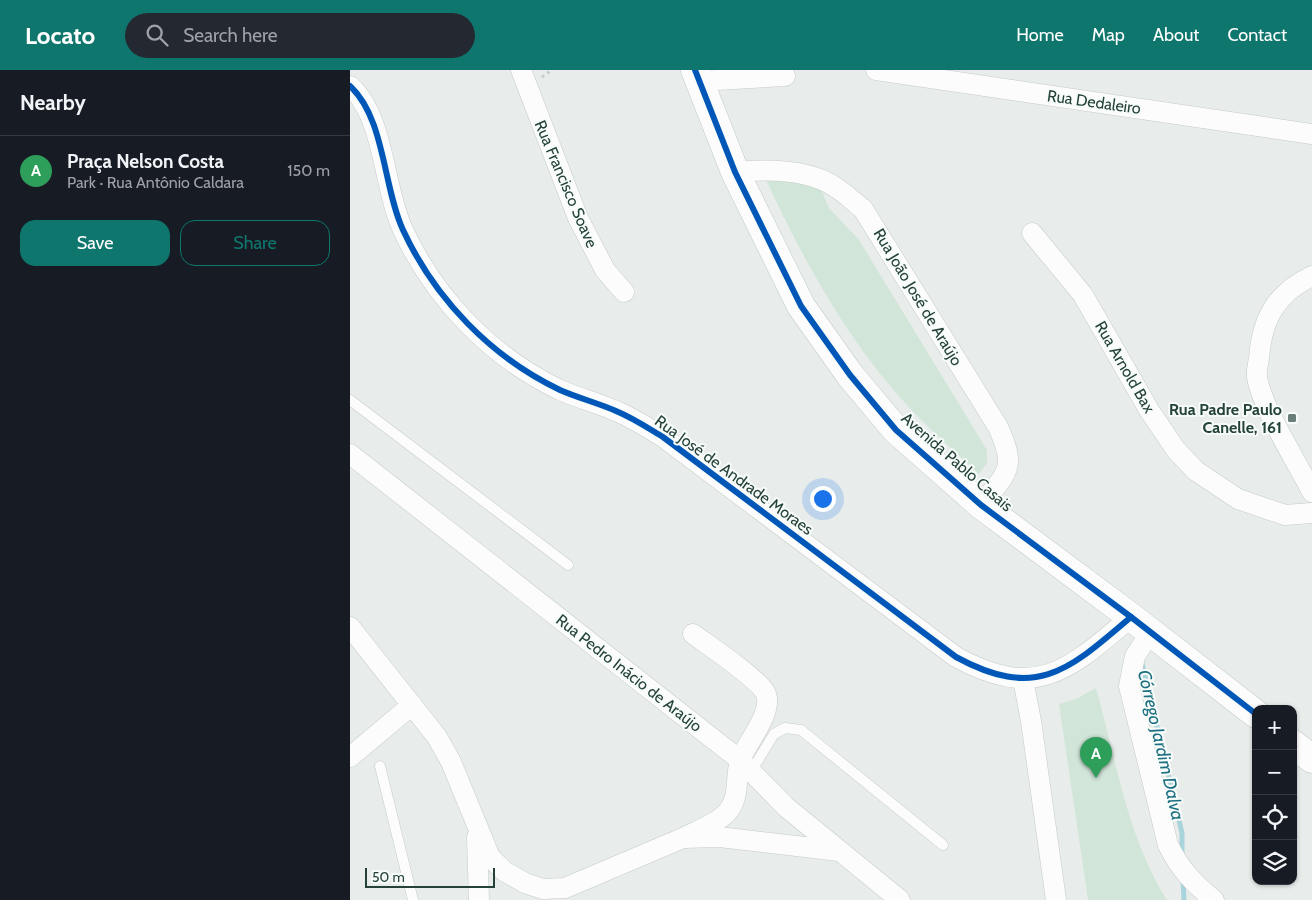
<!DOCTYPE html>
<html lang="en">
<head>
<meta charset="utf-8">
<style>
	body { margin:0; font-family:Cabin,sans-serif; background:#242831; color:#f1f3f6 }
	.controls { position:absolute; right:15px; bottom:15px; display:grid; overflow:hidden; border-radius:10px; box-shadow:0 1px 4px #0004 }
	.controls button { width:45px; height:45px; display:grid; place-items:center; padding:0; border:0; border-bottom:1px solid #363941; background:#171b24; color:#f1f3f6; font:25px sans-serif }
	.scale { position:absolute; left:15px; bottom:12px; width:130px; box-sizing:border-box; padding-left:5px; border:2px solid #24423a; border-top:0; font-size:14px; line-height:18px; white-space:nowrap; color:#24423a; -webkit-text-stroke:4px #f7fbf9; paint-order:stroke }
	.you { position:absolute; left:472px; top:428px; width:18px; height:18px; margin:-12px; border:4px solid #fff; border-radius:50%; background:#1a73e8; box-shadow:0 0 0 8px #1a73e833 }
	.badge { display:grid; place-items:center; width:32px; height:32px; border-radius:50%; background:#0f766e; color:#fff; font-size:16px; font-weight:700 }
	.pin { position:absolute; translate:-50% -41px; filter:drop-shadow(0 1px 2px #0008) }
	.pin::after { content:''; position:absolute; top:26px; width:18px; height:15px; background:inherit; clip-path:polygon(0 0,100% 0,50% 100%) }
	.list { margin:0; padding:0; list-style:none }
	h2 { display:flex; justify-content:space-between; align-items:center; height:65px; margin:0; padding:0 20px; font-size:21px }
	h2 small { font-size:16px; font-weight:400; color:#9ea1a6 }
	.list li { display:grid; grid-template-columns:32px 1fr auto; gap:15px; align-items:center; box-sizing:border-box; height:70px; padding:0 20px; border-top:1px solid #363941 }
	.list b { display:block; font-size:19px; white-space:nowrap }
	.list p { margin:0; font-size:16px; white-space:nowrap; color:#9ea1a6 }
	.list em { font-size:16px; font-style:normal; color:#9ea1a6 }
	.actions { display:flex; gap:10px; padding:15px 20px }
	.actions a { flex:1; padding:11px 0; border:1px solid #0f766e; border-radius:15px; text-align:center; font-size:18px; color:#0f766e }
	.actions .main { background:#0f766e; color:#fff }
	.icon { flex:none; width:28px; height:28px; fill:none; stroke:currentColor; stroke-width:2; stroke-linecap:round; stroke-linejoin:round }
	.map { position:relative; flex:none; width:962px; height:830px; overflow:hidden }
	header { display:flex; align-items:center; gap:30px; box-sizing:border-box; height:70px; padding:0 25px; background:#0f766e; color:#fff }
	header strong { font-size:24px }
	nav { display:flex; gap:28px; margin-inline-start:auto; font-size:18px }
	.search { width:350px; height:45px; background:#242831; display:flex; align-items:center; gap:12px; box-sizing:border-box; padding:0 18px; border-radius:28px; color:#9ea1a6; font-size:19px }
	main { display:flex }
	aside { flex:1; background:#171b24 }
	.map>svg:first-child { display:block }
	.green { fill:#d1e6d8 }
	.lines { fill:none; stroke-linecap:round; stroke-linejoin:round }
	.stream { stroke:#a9d4db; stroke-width:5 }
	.lane-casing { stroke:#c5cac8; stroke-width:11 }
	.street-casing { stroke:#c5cac8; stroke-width:21 }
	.secondary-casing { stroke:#c3cbc8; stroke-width:29 }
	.path { stroke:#c3ccca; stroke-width:3; stroke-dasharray:2.5 4; stroke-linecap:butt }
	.lane { stroke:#fcfcfc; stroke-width:10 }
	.street { stroke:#fcfcfc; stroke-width:20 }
	.secondary { stroke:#fcfcfc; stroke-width:28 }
	.cycleway-casing { stroke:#f7fbf9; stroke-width:9 }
	.cycleway { stroke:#0057b8; stroke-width:6 }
	.poi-dot { fill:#697e78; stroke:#f7fbf9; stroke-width:2 }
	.labels { text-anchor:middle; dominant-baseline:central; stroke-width:4; stroke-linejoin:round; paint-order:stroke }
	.street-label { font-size:16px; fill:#24423a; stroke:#f7fbf9 }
	.poi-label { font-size:16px; font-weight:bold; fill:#24423a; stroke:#f7fbf9; text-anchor:end }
	.water-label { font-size:18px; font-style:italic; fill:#1c6f80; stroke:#f7fbf9 }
</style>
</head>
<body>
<header>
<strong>Locato</strong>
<div class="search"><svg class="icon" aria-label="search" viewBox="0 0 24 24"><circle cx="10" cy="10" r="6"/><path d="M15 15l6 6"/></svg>Search here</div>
<nav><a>Home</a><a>Map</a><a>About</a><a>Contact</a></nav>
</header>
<main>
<aside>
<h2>Nearby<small></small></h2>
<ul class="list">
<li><span class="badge" style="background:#2e9e5b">A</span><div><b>Praça Nelson Costa</b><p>Park · Rua Antônio Caldara</p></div><em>150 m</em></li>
</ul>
<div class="actions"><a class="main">Save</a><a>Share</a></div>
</aside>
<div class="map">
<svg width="962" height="830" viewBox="0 0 962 830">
	<rect width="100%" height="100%" fill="#e8edeb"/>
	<g class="green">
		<path d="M419 106 470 118 479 138 509 170 637 380V393L629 404C605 381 578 358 555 333 496 268 454 191 417 112L416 107Z"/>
		<path d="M746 618C766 689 777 767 817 830H738L709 634 726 629Z"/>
	</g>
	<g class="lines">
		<g class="stream">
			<polyline points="792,593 832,763 832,785"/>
			<polyline points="833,811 834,830"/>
		</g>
		<defs>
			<g id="lane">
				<polyline points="0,330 218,495"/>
				<polyline points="30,696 63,830"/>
				<polyline points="402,700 424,664 435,658 451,660 593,775"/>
			</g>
			<g id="street">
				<polyline points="171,0 228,148 255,200 274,222"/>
				<polyline points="526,0 962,64"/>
				<polyline points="350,11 435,6"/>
				<path d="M0 16C35 48 33 117 53 160 85 229 141 287 210 320 228 328 248 333 266 341 283 348 298 358 313 367L606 587C687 631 719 600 781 547"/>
				<path d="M385 102C416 99 459 99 485 117 495 123 504 132 513 139L648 357C667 398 658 402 631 435"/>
				<polyline points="682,163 733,225 799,340 826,380 846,401 888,429 935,445 962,443"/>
				<path d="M962 206C926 223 912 249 909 288 908 294 906 302 907 307 912 338 947 392 962 422"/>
				<polyline points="0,384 390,690 436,737 550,830"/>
				<polyline points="0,557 87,667 101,692 140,787 154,801 175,813 193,819 215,818 333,768"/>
				<path d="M801 562 785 586 779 616 818 775C830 799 844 814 864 830"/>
				<path d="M343 564C358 575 407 608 415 622 425 640 398 671 391 688 384 705 391 724 379 740 369 753 348 760 333 768L369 767 489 781"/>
				<polyline points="673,609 681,651 706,830"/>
				<polyline points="0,687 62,635"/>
				<polyline points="127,767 129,830"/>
			</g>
			<g id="secondary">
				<polyline points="345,0 385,102 451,236 500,305 546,360 631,435 781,547 906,644"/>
				<polyline points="943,674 962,689"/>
			</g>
		</defs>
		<use href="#lane" class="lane-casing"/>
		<use href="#street" class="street-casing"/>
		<use href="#secondary" class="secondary-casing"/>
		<polyline class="path" points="192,7 202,0"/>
		<use href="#lane" class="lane"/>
		<use href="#street" class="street"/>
		<use href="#secondary" class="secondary"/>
		<defs>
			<g id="cycleway">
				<polyline points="345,0 385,102 451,236 500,305 546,360 631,435 781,547 906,644"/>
				<path d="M0 16C35 48 33 117 53 160 85 229 141 287 210 320 228 328 248 333 266 341 283 348 298 358 313 367L606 587C687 631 719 600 781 547"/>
			</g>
		</defs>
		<use href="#cycleway" class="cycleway-casing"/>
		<use href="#cycleway" class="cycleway"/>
	</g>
	<rect class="poi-dot" x="937" y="343" width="10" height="10" rx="2.5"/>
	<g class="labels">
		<g class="street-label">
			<text transform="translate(744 32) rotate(8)">Rua Dedaleiro</text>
			<text transform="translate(216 114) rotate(67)">Rua Francisco Soave</text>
			<text transform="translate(568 227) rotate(59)">Rua João José de Araújo</text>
			<text transform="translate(775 297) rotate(60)">Rua Arnold Bax</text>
			<text transform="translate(607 392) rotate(41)">Avenida Pablo Casais</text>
			<text transform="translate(384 405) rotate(36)">Rua José de Andrade Moraes</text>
			<text transform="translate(279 603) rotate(38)">Rua Pedro Inácio de Araújo</text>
		</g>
		<g class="poi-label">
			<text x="932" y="339">Rua Padre Paulo<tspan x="932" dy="18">Canelle, 161</tspan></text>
		</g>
		<g class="water-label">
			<text transform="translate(811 675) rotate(77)">Córrego Jardim Dalva</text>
		</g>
	</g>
</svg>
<div class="controls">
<button>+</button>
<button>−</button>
<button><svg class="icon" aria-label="locate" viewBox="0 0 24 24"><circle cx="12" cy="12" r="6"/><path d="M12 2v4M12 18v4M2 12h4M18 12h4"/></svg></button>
<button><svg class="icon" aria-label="layers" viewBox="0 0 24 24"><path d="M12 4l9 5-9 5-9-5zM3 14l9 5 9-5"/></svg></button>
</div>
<div class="scale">50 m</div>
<div class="you"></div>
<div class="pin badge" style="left:746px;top:708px;background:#2e9e5b">A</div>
</div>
</main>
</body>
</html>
